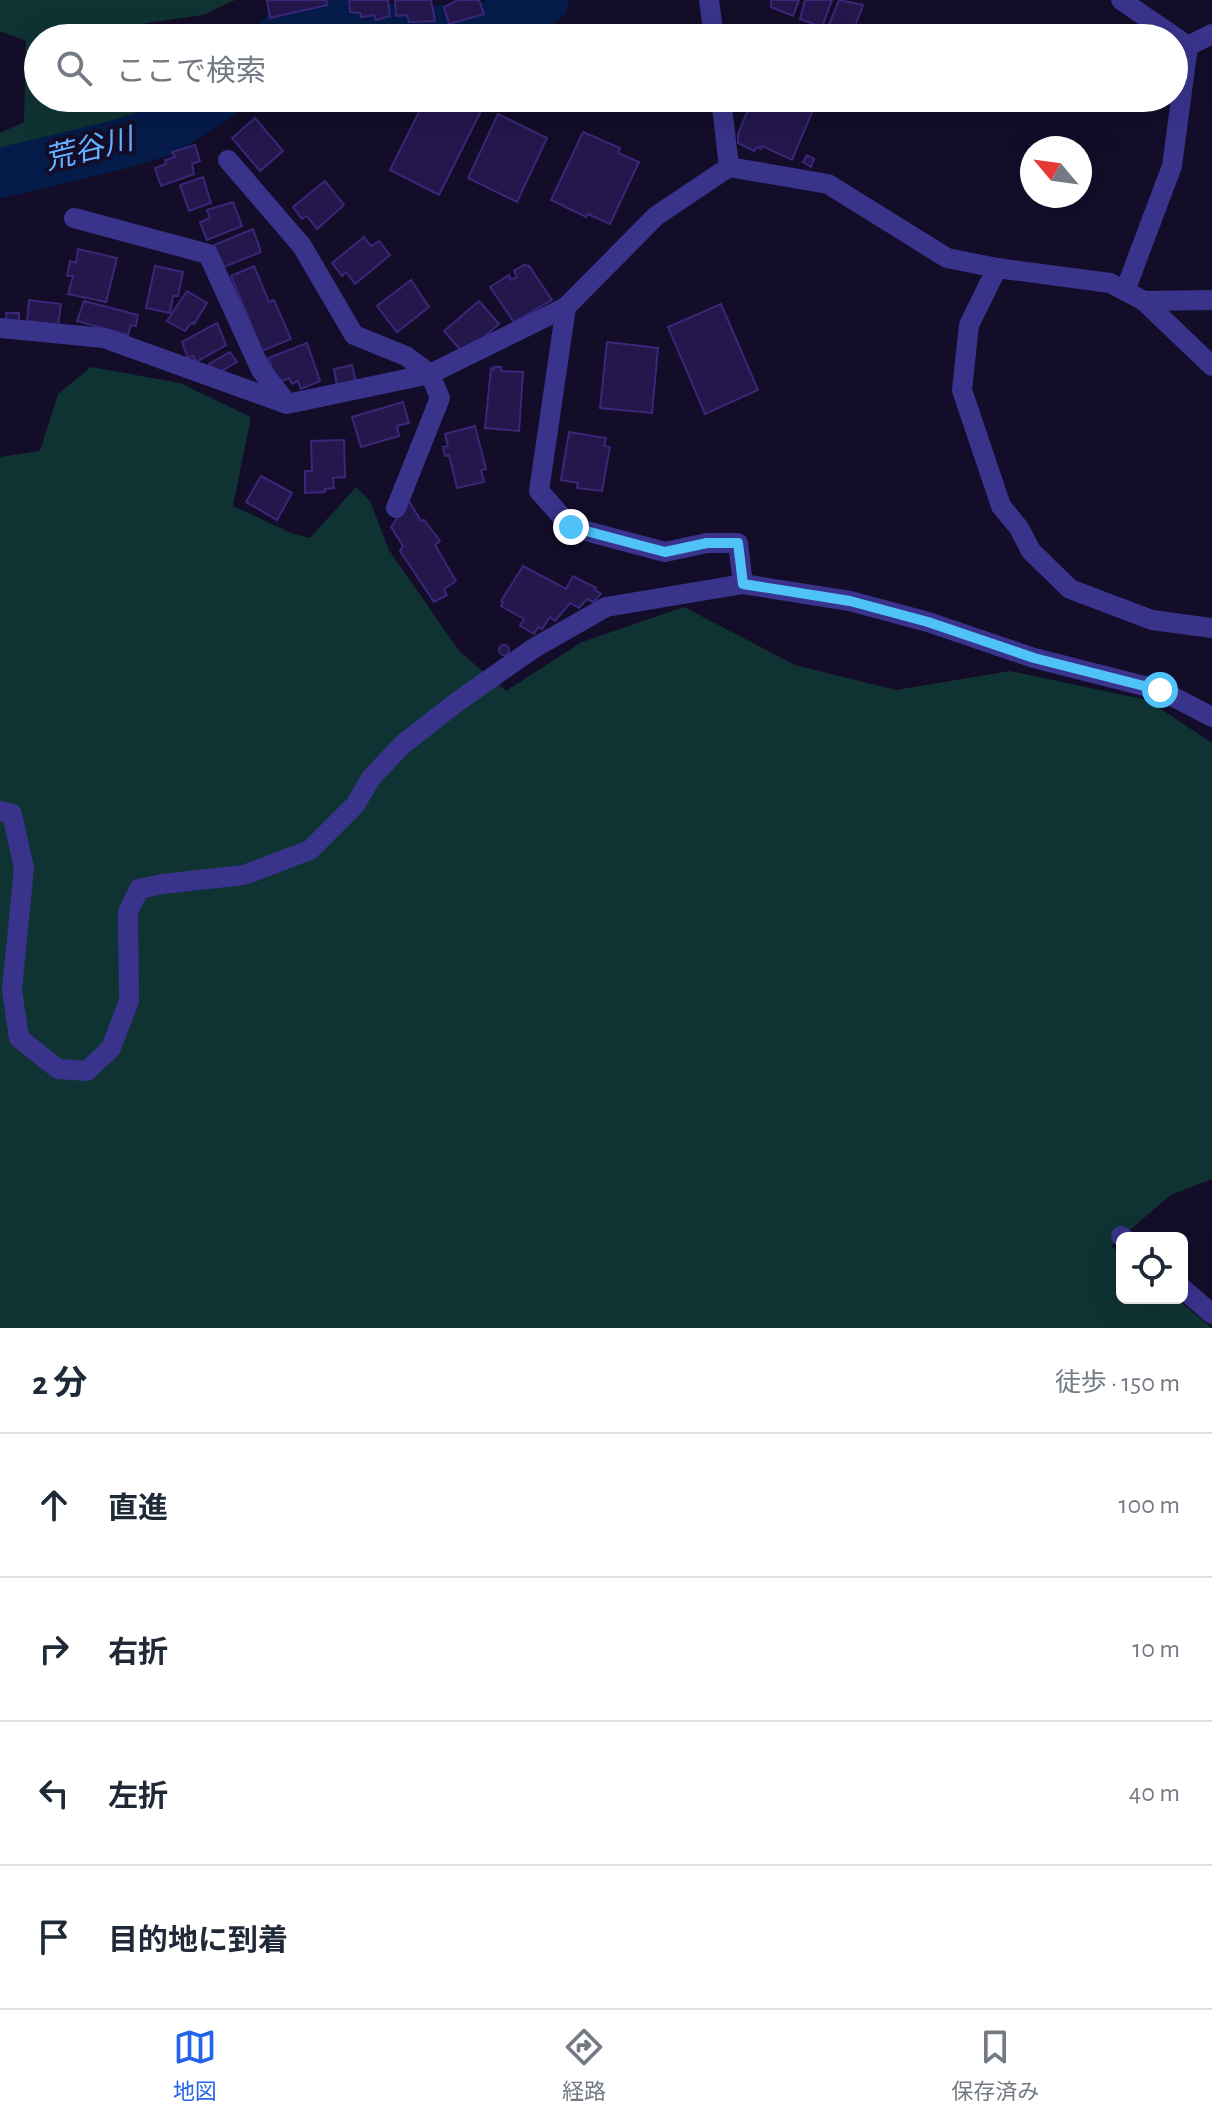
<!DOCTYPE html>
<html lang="ja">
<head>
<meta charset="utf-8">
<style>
	body { margin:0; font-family:"Alegreya Sans","Noto Sans JP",sans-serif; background:#f6f6f7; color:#1f2937 }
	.controls { position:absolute; right:24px; bottom:24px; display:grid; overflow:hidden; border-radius:12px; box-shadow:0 8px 32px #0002 }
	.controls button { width:72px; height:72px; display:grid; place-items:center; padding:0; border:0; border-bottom:2px solid #e0e1e3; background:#fff; color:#1f2937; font:40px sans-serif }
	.compass { position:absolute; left:1020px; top:136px; width:72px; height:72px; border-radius:50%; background:#fff; box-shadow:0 8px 32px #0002; rotate:299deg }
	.stop { position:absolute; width:24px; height:24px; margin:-18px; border:6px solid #4fc3f7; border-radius:50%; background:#fff }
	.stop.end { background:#4fc3f7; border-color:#fff; box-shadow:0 2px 8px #0008 }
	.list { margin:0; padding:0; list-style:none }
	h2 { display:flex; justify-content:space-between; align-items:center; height:104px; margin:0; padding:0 32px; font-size:34px }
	h2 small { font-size:26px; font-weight:400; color:#747a83 }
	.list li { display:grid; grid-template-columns:52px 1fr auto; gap:24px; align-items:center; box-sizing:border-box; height:144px; padding:0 32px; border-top:2px solid #e0e1e3 }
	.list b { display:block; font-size:30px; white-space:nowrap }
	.list em { font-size:26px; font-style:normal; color:#747a83 }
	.icon { flex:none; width:44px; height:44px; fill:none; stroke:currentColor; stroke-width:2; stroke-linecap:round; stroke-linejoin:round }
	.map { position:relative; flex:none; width:1212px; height:1328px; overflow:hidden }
	.search { position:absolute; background:#fff; box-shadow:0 8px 32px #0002; left:24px; right:24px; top:24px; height:88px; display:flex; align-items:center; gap:20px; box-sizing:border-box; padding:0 28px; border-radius:44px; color:#747a83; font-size:30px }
	.sheet { height:680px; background:#fff }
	nav { display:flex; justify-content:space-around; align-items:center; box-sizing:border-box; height:112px; border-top:2px solid #e0e1e3; background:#fff; font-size:22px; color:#747a83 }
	nav a { display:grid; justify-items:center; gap:4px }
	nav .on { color:#2563eb }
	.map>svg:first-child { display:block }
	.green { fill:#0f3333 }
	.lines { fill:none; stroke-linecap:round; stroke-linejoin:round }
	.river { stroke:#051c4a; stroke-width:50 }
	.building { fill:#23174c; stroke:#3a277a; stroke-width:2 }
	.street { stroke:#39338c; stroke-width:20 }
	.route { stroke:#4fc3f7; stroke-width:10 }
	.labels { text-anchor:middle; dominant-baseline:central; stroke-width:8; stroke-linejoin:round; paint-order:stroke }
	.water-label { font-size:30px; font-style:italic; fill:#63b1ff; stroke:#130d29 }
</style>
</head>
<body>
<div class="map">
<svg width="1212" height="1328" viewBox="0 0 1212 1328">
	<rect width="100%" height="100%" fill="#130d29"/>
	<g class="green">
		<polygon points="0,0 235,0 203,15 119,27 115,38 38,38 38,98 127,98 139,118 0,153 0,133 24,122 26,41 0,31"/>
		<polygon points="91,367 180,383 251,417 233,506 291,533 310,538 356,487 370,501 389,550 459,651 506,691 582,642 684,607 795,665 896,690 1010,671 1147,700 1212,743 1212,1179 1171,1195 1111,1246 1122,1255 1122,1298 1175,1298 1212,1328 0,1328 0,457 40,451 58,394"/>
	</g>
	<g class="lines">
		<g class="river">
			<polyline points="279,38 325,19 411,33 490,26 544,0"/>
			<polyline points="0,173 113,146 166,130 216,98"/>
		</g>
	</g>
	<g class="building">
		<polygon points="267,0 326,0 327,5 270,18"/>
		<polygon points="349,0 388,0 390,16 376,20 374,15 361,17 360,13 350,12"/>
		<polygon points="395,0 431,0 435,21 409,22 407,15 396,16"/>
		<polygon points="458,0 479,0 484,14 449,24 444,7"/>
		<polygon points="771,0 799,0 793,16 771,7"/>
		<polygon points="805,0 832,0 822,27 800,19"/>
		<polygon points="839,0 863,5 851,37 828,27"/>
		<polygon points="426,98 460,98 482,109 439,195 390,170"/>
		<polygon points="753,98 835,98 829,110 815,105 792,160 762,146 761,149 757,147 754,151 738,143 738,134"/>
		<polygon points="498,114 547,138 517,202 468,178"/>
		<polygon points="255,118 283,151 260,171 232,138"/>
		<polygon points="583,132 620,148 618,153 639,162 610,224 588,214 586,217 551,200"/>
		<polygon points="195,145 200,161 192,164 194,174 161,186 155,168 166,164 165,160 175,157 172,152"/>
		<polygon points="807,155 814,159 811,167 803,162"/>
		<polygon points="203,177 211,203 189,211 180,185"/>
		<polygon points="325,181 344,205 317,229 307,216 302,219 293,207"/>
		<polygon points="233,202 242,226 207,240 200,222 210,218 207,210"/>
		<polygon points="253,229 261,252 224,267 214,245"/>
		<polygon points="364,237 371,246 379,241 390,255 355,284 346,272 342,276 332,263"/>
		<polygon points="78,249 117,258 106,302 68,294 73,276 67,276 70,261 76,263"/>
		<polygon points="524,265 529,266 552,300 514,322 490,287 509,275 511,280 517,277 514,271"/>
		<polygon points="155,266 183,272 178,296 173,296 170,313 146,308"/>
		<polygon points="254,266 269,302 274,300 291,339 262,351 231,276"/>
		<polygon points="411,280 429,307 397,332 377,306"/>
		<polygon points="187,291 207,303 194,324 191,323 185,331 167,321"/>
		<polygon points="29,300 61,304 58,326 27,321"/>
		<polygon points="84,301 138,315 136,326 131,325 128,335 77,321"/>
		<polygon points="479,301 499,324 464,354 444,331"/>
		<polygon points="721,304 758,390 705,414 668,327"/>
		<polygon points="6,313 19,313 19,324 7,324"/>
		<polygon points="217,323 226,345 196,362 193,356 188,358 182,342"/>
		<polygon points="607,342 658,348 652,413 600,408"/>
		<polygon points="307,343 320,381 301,389 298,381 292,384 289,378 278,383 268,358"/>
		<polygon points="230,352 237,362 214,375 209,364"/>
		<polygon points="352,365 356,382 337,386 334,369"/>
		<polygon points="494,367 501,367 501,371 523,372 519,431 485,428 491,368 494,370"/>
		<polygon points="403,402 409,423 397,426 399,436 361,447 352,417"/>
		<polygon points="475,426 486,469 481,470 484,482 457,488 449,455 445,456 443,447 448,446 445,434"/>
		<polygon points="569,432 606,438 604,446 610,447 602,491 577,488 578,483 561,480"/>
		<polygon points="344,440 345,477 333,478 334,488 325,489 325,492 305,493 305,471 312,471 311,441"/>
		<polygon points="261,476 292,493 277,520 246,502"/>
		<polygon points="409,501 421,521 424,520 440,541 435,545 456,581 444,589 447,595 434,602 400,551 403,546 391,527"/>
		<polygon points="523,566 566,589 573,576 596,588 595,590 601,594 593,602 587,599 579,608 570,603 555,621 550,617 542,629 538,627 534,634 520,626 524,619 501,606 503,602 501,601"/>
		<circle cx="504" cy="650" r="5"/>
	</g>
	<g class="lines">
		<g class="street">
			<polyline points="709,0 714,38"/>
			<polyline points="1121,0 1188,46"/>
			<polyline points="721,98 729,167"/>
			<polyline points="228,160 302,246 354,335 406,356 430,374 440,398 396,508"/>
			<polyline points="74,218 208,254 261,370 287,403"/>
			<polyline points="997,268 969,325 962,390 1001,506 1019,528 1031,551 1070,589 1152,620 1212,628"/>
			<polyline points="1125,291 1172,166 1188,46 1212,34"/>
			<polyline points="1144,301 1212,300"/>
			<polyline points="566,307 539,491 571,527 665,552 707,543 738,543 743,584"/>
			<polyline points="0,328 104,338 287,404 430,374 566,307 656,216 729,167 828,184 947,258 997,268 1110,283 1144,301 1212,366"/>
			<polyline points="0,811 12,814 24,868 12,990 19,1038 58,1069 87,1071 111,1048 129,1001 128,912 139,889 162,884 244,875 310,850 355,805 371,778 402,745 457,702 534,648 606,607 743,584 850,601 928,622 1034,658 1160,690 1212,717"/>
			<polyline points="1121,1236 1124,1238"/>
			<polyline points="1182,1288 1212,1314"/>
		</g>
	</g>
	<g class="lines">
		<polyline class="route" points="571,527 665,552 707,543 738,543 743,584 850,601 928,622 1034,658 1160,690"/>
	</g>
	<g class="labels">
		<g class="water-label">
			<text transform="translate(89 150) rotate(-14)">荒谷川</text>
		</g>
	</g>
</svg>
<div class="controls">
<button><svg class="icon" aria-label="locate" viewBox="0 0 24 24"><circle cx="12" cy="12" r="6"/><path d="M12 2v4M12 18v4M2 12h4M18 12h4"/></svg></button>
</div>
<svg class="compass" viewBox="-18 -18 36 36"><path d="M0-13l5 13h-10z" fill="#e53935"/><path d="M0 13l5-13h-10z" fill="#747a83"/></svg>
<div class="stop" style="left:1160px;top:690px"></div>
<div class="stop end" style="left:571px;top:527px"></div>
<div class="search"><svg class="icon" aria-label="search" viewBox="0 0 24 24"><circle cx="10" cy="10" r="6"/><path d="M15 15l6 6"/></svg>ここで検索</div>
</div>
<section class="sheet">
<h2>2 分<small>徒歩 · 150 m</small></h2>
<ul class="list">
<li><svg class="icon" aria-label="ahead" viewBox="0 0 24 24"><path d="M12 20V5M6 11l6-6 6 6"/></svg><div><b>直進</b></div><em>100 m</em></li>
<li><svg class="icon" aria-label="right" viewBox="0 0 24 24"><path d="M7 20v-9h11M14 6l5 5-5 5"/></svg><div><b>右折</b></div><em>10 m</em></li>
<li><svg class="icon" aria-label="left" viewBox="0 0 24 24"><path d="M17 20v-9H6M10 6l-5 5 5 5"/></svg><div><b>左折</b></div><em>40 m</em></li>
<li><svg class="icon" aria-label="arrive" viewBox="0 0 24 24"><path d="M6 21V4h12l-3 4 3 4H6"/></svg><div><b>目的地に到着</b></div></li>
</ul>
</section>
<nav>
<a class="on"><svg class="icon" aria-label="map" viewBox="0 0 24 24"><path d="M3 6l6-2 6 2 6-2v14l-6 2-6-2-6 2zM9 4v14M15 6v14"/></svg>地図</a>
<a><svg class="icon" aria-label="directions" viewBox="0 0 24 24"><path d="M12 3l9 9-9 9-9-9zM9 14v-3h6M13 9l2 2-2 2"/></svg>経路</a>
<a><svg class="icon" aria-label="saved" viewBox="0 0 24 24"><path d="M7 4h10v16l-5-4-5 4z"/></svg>保存済み</a>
</nav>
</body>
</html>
